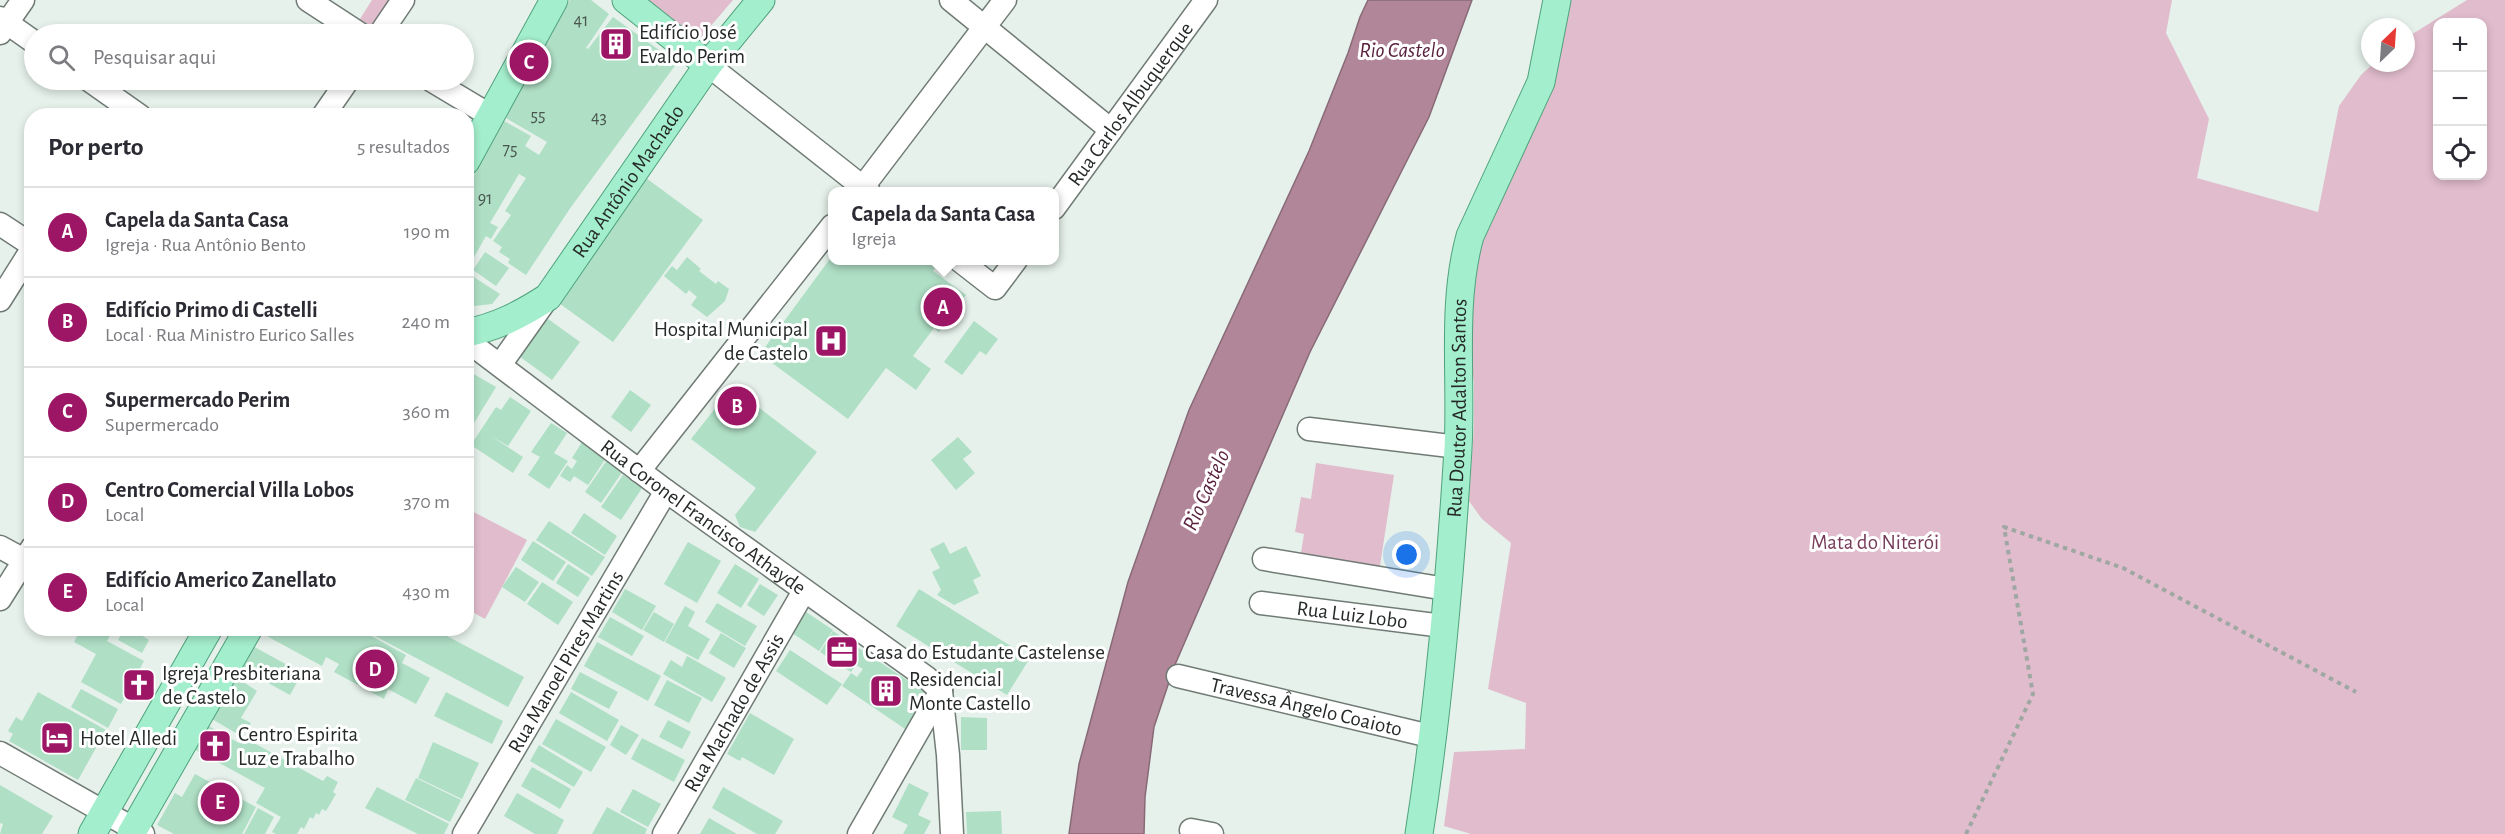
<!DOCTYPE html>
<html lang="pt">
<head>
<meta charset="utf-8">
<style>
	body { margin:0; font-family:"Alegreya Sans",sans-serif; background:#f7f7f7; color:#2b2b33 }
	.controls { position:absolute; right:18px; top:18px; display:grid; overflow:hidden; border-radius:12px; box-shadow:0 3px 9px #0003 }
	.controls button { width:54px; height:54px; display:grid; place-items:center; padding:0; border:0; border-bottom:2px solid #e1e1e2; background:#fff; color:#2b2b33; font:30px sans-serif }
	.compass { position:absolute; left:2361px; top:18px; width:54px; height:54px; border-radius:50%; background:#fff; box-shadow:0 3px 9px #0003; rotate:25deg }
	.you { position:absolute; left:1407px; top:555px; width:21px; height:21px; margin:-15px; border:4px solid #fff; border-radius:50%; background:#1a73e8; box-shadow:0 0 0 9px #1a73e833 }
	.badge { display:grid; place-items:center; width:39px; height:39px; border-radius:50%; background:#9d1666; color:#fff; font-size:20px; font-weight:700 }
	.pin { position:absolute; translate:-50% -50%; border:3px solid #fff; box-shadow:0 2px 6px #0006 }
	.popup { position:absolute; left:828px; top:187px; width:231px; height:78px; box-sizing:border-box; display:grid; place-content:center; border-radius:12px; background:#fff; filter:drop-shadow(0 2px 4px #0005); font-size:20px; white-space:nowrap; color:#7c7c81 }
	.popup b { font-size:22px; color:#2b2b33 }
	.popup::after { content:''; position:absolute; left:50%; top:100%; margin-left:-12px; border:12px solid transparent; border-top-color:#fff }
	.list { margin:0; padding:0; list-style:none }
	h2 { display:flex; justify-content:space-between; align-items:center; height:78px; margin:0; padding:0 24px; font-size:26px }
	h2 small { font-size:20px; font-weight:400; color:#7c7c81 }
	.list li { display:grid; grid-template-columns:39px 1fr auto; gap:18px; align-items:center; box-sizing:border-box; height:90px; padding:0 24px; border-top:2px solid #e1e1e2 }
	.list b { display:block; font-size:22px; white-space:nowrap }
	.list p { margin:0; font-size:20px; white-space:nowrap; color:#7c7c81 }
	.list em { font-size:20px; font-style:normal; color:#7c7c81 }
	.icon { flex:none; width:33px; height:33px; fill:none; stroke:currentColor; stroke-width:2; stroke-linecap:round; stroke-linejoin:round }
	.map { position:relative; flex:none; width:2505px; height:834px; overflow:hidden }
	.search { position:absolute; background:#fff; box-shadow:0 3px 9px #0003; left:24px; top:24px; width:450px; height:66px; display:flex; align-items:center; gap:15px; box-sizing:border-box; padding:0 21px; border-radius:33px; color:#7c7c81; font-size:22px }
	.panel { position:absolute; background:#fff; box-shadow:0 3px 9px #0003; left:24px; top:108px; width:450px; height:528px; border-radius:24px }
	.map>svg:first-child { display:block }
	.green { fill:#e1bccc; fill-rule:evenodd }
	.water { fill:#b28699; stroke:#886a77; stroke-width:1.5 }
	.building { fill:#afdfc5 }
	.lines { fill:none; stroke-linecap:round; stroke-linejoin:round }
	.minor-casing { stroke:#717b75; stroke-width:25 }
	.major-casing { stroke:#4fa27c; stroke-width:29 }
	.path { stroke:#9fa7a3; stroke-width:4; stroke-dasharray:4.5 4.5; stroke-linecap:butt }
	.minor { stroke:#fff; stroke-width:22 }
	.major { stroke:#a3eecc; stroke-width:27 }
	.labels { text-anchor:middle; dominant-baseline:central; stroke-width:6; stroke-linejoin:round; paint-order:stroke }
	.number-label { font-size:18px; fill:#48564e }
	.poi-label { font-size:21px; fill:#252927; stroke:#fff; text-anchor:start }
	.street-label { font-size:21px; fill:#252927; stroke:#fff }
	.park-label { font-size:21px; fill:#773c59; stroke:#fff }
	.water-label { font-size:22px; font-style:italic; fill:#59213e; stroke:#fff }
</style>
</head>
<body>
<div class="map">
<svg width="2505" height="834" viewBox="0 0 2505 834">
	<rect width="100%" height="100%" fill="#e6f1eb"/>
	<g class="green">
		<polygon points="372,0 411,0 383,34 360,19"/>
		<polygon points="646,0 733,0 697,42"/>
		<path d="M1567 0H2172L2166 33 2209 119 2197 178 2318 212 2339 106 2361 75 2374 63H2406V38L2467 0H2505V834H1471L1444 826 1454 752 1525 749 1526 703 1488 689 1511 543 1482 519 1469 501 1474 426V382L1469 354 1470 276ZM2438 22H2482V176H2438Z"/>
		<polygon points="1316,463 1394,475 1379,572 1300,559 1304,534 1295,532 1301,497 1311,499"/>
		<polygon points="466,508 527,540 485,619 467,609"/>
	</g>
	<polygon class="water" points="1368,0 1472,0 1429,117 1310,352 1174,667 1154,727 1145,797 1144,834 1069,834 1079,764 1128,582 1189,410 1309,151 1348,53 1360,17"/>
	<g class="building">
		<polygon points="570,0 591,0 609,14 586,48 588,49 613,17 677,63 571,207 526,275 508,263 510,259 499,252 502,247 493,241 511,215 505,211 526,178 519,174 490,223 498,227 491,239 486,236 473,259 466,255 466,189 504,121 531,136 525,146 539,155 547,142 506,118"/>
		<polygon points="646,178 703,220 613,342 556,301"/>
		<polygon points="485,252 509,268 496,286 473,270"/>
		<polygon points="832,256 832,261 925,261 935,268 933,271 966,295 939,332 934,328 913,356 931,369 916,390 886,368 848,419 760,354"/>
		<polygon points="687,257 701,269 699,271 716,284 718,281 729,289 725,301 707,317 691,305 697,297 689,290 686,294 664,276 672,266 677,270"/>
		<polygon points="466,272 500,294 492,304 466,307"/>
		<polygon points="544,316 580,342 552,380 516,354"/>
		<polygon points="974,321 998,339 986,355 980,351 962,375 944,362"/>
		<polygon points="472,373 496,387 466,436 466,382"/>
		<polygon points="732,387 817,452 755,532 740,527 735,515 756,488 691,439"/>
		<polygon points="630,390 651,405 631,432 611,417"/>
		<polygon points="510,397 531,411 508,446 491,436 523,457 513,473 471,445 496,407 501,410"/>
		<polygon points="551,423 567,433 554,453 568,461 549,489 528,475 540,457 531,452"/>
		<polygon points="958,437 972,452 963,459 975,473 956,490 931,460"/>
		<polygon points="582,442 606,458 588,485 574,476 570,482 560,476 567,465 572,469 577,461 572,458"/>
		<polygon points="607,460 623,471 601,503 585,492"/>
		<polygon points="623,475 642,488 621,520 601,507"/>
		<polygon points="584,513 617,536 605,555 571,533"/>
		<polygon points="549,521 605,557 592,576 536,540"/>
		<polygon points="533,541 566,562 553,581 521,560"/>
		<polygon points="688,542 721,561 697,603 664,584"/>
		<polygon points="944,542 950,554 966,546 981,576 973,580 979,593 954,605 937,595 941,590 932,572 940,568 930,549"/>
		<polygon points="568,564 590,578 578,597 556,583"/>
		<polygon points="735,564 759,579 741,608 717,593"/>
		<polygon points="516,567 539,582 525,602 502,587"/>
		<polygon points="542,582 573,602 558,625 527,604"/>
		<polygon points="760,584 778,595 764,616 747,605"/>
		<polygon points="625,589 656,606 642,630 612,612"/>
		<polygon points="919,589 1030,658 1007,695 896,626"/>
		<polygon points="717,603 757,626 745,646 705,622"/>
		<polygon points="685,606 695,612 688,626 710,639 698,660 665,642"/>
		<polygon points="654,612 674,624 664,642 643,630"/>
		<polygon points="806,612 833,630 819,651 792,633"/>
		<polygon points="610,617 644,636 632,656 598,637"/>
		<polygon points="81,628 114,628 107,641 144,661 121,704 81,682 96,654 74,642"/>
		<polygon points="125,628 130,628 149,640 142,653 118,640"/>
		<polygon points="266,628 338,628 350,635 354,628 357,628 406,655 402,663 430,678 416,704 388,689 384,699 334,672 339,664 326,657 322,666 263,634"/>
		<polygon points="360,628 412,628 423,634 426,628 432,628 524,677 508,707"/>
		<polygon points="833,631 931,696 908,731 842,686 851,673 857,677 863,669 856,665 851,672 820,652"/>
		<polygon points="721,633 746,648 734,668 709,653"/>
		<polygon points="597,642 661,676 648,701 584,666"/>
		<polygon points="251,645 302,673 290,695 239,667"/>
		<polygon points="790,650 842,684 827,705 776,671"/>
		<polygon points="687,656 726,678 712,702 663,674 671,660 682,667"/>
		<polygon points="580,672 618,692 609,709 571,689"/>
		<polygon points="234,676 257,691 241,718 251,723 241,736 212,719"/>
		<polygon points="667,680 702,698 689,723 654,705"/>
		<polygon points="81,689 118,709 108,728 71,707"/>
		<polygon points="38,692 106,730 78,780 9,741 13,734 8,731 16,717 22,721"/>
		<polygon points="446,692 503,721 492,744 434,716"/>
		<polygon points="571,692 619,720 607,741 559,713"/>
		<polygon points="750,713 794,739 774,775 742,757 740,761 727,754"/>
		<polygon points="961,717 987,718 987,750 961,750"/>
		<polygon points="556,719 606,747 591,772 542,744"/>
		<polygon points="668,720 691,732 682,749 659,737"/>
		<polygon points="205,724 239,743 243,737 323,781 327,776 338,782 333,792 336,794 326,811 322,809 319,815 316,813 313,819 310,817 304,829 301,827 297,834 276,834 272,832 281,817 256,803 265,788 192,748"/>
		<polygon points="621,725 639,735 626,755 610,745"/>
		<polygon points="642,738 685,760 674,782 631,759"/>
		<polygon points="433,742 479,763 462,799 418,778"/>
		<polygon points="539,745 583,772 574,787 530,761"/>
		<polygon points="532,767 571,789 560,809 521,786"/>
		<polygon points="195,774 256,807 242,834 174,834 157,825 175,793 182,797"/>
		<polygon points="416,778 461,800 450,822 405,800"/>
		<polygon points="909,783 929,793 918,815 931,821 924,834 903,834 908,825 892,817"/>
		<polygon points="0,785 53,816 42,834 0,834 3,824 0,823"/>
		<polygon points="377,787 449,824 444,834 418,834 365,808"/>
		<polygon points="723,787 783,821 775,834 757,834 712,808"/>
		<polygon points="633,789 661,804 648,827 620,812"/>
		<polygon points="517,793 564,820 557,834 535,834 504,816"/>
		<polygon points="607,807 647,829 645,834 592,834"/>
		<polygon points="258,808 274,817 265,834 244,834"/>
		<polygon points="1001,811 1002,834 967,834 966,812"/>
		<polygon points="709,818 737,834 700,834"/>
	</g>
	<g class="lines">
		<defs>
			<g id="minor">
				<polyline points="308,0 360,34"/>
				<polyline points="951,0 1111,130"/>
				<polyline points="0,18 34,42"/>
				<polyline points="0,33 23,0"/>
				<polyline points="380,34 403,0"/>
				<polyline points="708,65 869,192"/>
				<polyline points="89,80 140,116"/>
				<polyline points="431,80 491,116"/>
				<polyline points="323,116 348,80"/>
				<polyline points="859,192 1005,0"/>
				<path id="s1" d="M1054 208 1206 0"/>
				<polyline points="0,224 32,245"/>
				<polyline points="959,260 995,288 1016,260"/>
				<polyline points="0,300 32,249"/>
				<path id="s2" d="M466 340 666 491 927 678 941 691"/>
				<polyline points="500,365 546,300"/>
				<polyline points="1309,429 1458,447"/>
				<polyline points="639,471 832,226"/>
				<polyline points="0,547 24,560"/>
				<polyline points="1264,559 1446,589"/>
				<polyline points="0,599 32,548"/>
				<path id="s3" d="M1261 603 1443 626"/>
				<path id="s4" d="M1178 676 1434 737"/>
				<polyline points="941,691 948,755 952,834"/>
				<polyline points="0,753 143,834"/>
				<polyline points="1191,830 1212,834"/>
				<path id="s5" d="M464 834 666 491"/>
				<path id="s6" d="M664 834 804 591"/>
				<polyline points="859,834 941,691"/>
			</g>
			<g id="major">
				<polyline points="626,0 708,65"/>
				<polyline points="466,161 554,0"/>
				<path id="s7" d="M466 333C497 327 522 314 548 297L708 65 761 0"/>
				<polyline points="92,834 209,628"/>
				<polyline points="131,834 249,628"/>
				<path id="s8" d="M1419 834C1439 707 1450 578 1458 449 1462 378 1451 305 1470 236L1541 82 1557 0"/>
			</g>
		</defs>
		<use href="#minor" class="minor-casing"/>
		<use href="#major" class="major-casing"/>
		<polyline class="path" points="1966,834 2033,694 2004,527 2123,568 2356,692"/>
		<use href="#minor" class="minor"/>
		<use href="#major" class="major"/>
	</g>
	<defs>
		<symbol id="building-square" viewBox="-11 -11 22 22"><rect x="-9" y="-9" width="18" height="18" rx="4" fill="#9d1666" stroke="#fff"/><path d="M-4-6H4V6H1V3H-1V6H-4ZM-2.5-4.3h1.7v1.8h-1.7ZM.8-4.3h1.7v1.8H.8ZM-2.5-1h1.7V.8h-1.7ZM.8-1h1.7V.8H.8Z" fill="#fff"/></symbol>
		<symbol id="hospital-square" viewBox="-11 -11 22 22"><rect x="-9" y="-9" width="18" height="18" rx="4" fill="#9d1666" stroke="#fff"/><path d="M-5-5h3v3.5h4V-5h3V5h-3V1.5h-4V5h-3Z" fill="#fff"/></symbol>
		<symbol id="office-square" viewBox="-11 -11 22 22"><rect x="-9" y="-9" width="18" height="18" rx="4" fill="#9d1666" stroke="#fff"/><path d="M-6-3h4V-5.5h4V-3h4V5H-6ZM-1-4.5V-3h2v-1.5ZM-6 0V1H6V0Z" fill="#fff"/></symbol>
		<symbol id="church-square" viewBox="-11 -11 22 22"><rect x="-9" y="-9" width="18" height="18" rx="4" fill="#9d1666" stroke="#fff"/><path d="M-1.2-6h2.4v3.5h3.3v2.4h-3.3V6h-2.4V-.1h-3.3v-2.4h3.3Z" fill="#fff"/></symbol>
		<symbol id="hotel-square" viewBox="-11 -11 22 22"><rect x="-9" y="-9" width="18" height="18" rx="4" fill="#9d1666" stroke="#fff"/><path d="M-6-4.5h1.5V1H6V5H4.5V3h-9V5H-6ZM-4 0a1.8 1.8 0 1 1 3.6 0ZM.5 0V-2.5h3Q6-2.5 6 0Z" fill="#fff"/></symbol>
	</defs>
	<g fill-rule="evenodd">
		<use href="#building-square" x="597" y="25" width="38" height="38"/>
		<use href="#hospital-square" x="812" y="322" width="38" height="38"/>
		<use href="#office-square" x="823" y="633" width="38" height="38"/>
		<use href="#church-square" x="120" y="666" width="38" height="38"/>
		<use href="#building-square" x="867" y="672" width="38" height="38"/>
		<use href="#hotel-square" x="38" y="719" width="38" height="38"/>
		<use href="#church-square" x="196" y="727" width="38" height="38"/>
	</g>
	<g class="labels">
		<g class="number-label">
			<text x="581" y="21">41</text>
			<text x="538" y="116">55</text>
			<text x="599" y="118">43</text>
			<text x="510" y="150">75</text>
			<text x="485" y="199">91</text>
		</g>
		<g class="poi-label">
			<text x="639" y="32">Edifício José<tspan x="639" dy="24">Evaldo Perim</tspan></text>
			<text x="808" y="329" text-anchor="end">Hospital Municipal<tspan x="808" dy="24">de Castelo</tspan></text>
			<text x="865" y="652">Casa do Estudante Castelense</text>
			<text x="162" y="673">Igreja Presbiteriana<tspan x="162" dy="24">de Castelo</tspan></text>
			<text x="909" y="679">Residencial<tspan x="909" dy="24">Monte Castello</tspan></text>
			<text x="238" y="734">Centro Espirita<tspan x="238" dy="24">Luz e Trabalho</tspan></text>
			<text x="80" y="738">Hotel Alledi</text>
		</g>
		<g class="street-label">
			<text stroke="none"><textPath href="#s1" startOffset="129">Rua Carlos Albuquerque</textPath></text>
			<text stroke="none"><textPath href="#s7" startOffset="231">Rua Antônio Machado</textPath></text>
			<text stroke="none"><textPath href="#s8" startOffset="428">Rua Doutor Adalton Santos</textPath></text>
			<text stroke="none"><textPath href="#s2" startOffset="296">Rua Coronel Francisco Athayde</textPath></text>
			<text stroke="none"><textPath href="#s3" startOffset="92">Rua Luiz Lobo</textPath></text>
			<text stroke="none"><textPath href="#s5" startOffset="200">Rua Manoel Pires Martins</textPath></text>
			<text stroke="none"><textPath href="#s4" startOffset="132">Travessa Ângelo Coaioto</textPath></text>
			<text stroke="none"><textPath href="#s6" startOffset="140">Rua Machado de Assis</textPath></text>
		</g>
		<g class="park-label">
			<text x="1875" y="542">Mata do Niterói</text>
		</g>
		<g class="water-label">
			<text x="1402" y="50">Rio Castelo</text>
			<text transform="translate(1206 490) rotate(-66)">Rio Castelo</text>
		</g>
	</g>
</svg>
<div class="controls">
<button>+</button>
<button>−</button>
<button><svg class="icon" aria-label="locate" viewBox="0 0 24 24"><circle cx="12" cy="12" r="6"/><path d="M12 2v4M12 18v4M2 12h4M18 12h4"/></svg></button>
</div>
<svg class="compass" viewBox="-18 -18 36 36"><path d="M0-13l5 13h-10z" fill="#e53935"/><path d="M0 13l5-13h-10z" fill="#7c7c81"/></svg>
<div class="you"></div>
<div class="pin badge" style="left:943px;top:307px">A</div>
<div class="popup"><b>Capela da Santa Casa</b>Igreja</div>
<div class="pin badge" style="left:737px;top:406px">B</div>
<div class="pin badge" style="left:529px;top:62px">C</div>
<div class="pin badge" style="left:375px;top:669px">D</div>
<div class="pin badge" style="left:220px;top:802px">E</div>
<div class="search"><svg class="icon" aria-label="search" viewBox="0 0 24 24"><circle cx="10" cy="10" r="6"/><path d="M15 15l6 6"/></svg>Pesquisar aqui</div>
<section class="panel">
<h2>Por perto<small>5 resultados</small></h2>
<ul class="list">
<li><span class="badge">A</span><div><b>Capela da Santa Casa</b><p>Igreja · Rua Antônio Bento</p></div><em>190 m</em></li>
<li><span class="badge">B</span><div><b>Edifício Primo di Castelli</b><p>Local · Rua Ministro Eurico Salles</p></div><em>240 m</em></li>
<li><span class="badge">C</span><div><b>Supermercado Perim</b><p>Supermercado</p></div><em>360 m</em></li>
<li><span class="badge">D</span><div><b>Centro Comercial Villa Lobos</b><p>Local</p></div><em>370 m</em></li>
<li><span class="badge">E</span><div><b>Edifício Americo Zanellato</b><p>Local</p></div><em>430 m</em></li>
</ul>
</section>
</div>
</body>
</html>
